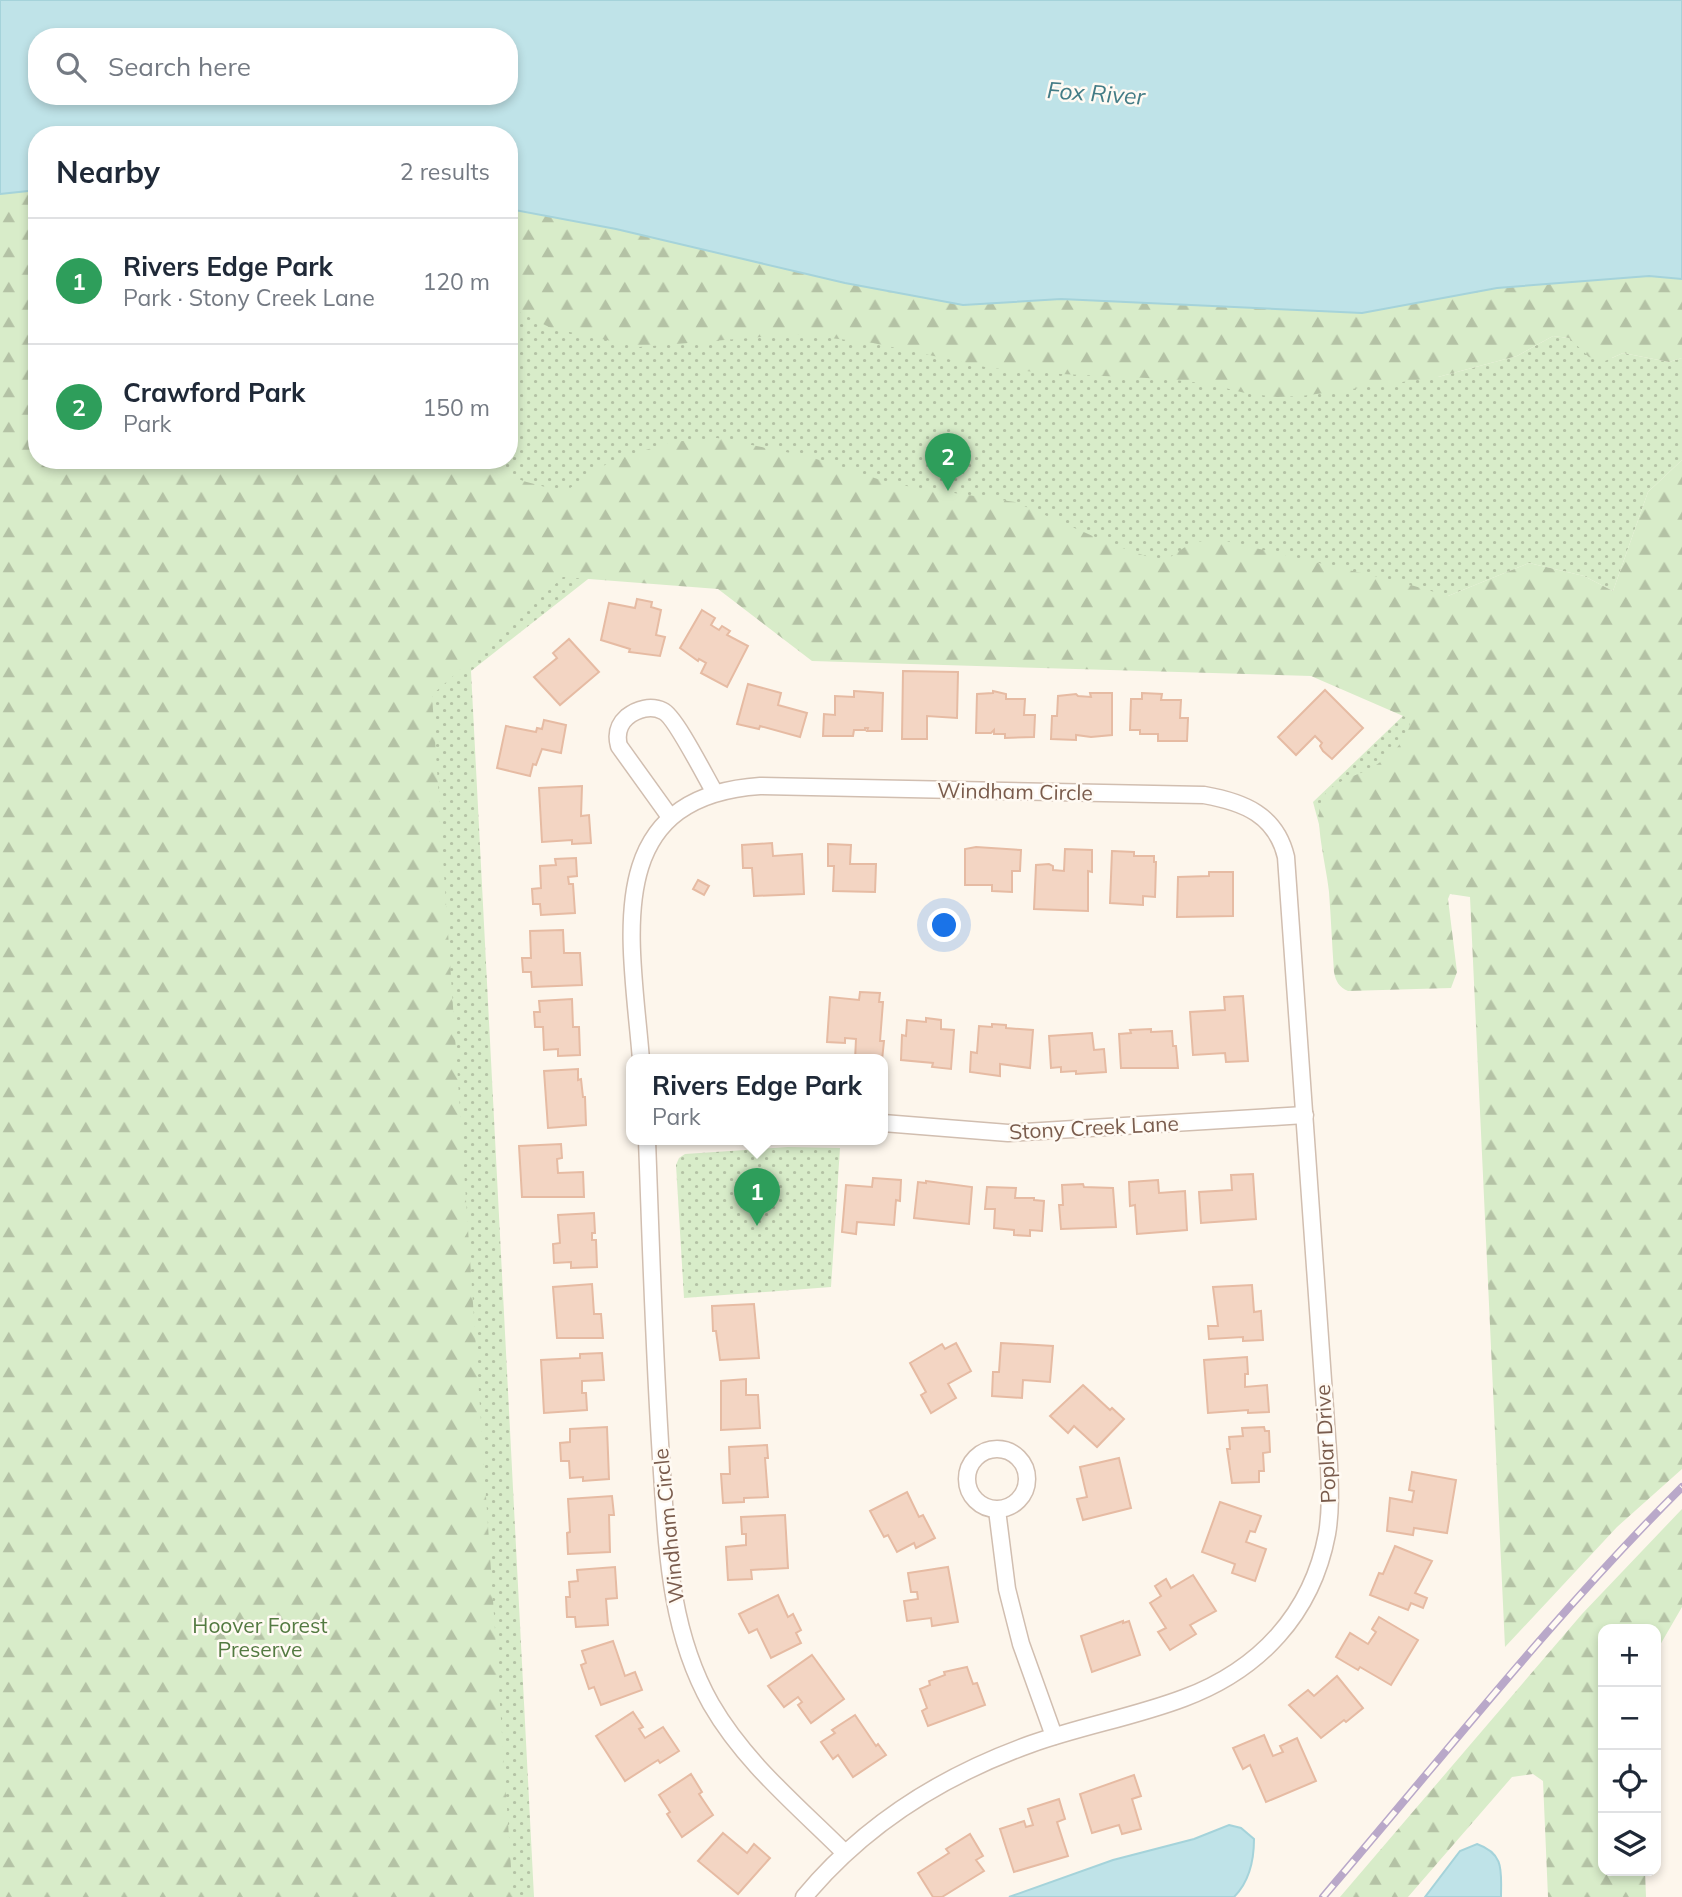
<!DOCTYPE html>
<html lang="en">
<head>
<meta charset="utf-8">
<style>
	body { margin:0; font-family:Mulish,sans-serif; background:#f2f2f3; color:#1f2937 }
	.controls { position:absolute; right:21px; bottom:21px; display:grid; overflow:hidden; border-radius:14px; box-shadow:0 4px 10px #0003 }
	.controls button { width:63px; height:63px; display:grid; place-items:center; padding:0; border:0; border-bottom:2px solid #e0e1e3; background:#fff; color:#1f2937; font:35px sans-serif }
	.you { position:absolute; left:945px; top:926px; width:24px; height:24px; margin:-18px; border:5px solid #fff; border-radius:50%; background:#1a73e8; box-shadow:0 0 0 10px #1a73e833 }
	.badge { display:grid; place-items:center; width:46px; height:46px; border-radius:50%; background:#e76f51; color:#fff; font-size:23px; font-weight:700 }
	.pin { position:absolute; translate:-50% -58px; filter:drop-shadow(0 2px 4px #0008) }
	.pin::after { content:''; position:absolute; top:37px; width:24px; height:21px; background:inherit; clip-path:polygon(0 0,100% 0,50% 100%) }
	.popup { position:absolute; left:626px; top:1054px; width:262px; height:91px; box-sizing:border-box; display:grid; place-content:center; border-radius:14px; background:#fff; filter:drop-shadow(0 2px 5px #0005); font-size:23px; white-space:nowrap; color:#747a83 }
	.popup b { font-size:26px; color:#1f2937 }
	.popup::after { content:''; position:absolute; left:50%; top:100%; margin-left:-14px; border:14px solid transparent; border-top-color:#fff }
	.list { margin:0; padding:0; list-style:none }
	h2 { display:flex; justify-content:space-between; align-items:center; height:91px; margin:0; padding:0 28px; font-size:30px }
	h2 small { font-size:23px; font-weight:400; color:#747a83 }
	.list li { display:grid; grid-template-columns:46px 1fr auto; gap:21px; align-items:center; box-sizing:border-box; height:126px; padding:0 28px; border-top:2px solid #e0e1e3 }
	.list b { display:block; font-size:26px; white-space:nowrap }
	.list p { margin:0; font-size:23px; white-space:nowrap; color:#747a83 }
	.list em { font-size:23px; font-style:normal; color:#747a83 }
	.icon { flex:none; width:38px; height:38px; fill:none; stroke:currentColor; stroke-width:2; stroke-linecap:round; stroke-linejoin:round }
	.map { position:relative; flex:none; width:1682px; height:1897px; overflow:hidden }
	.search { position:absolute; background:#fff; box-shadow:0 4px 10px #0003; left:28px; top:28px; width:490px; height:77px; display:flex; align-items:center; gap:18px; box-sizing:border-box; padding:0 24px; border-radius:28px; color:#747a83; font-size:26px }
	.panel { position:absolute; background:#fff; box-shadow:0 4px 10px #0003; left:28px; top:126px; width:490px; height:343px; border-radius:28px }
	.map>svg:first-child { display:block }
	.grass { fill:url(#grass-dots) }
	.forest { fill:url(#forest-firs) }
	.water { fill:#bfe3e8; stroke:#a5d3da; stroke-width:2; fill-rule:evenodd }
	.building { fill:#f3d5c3; stroke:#e6bba3; stroke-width:2 }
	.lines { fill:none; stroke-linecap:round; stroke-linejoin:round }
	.minor-casing { stroke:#d1beb0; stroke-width:19 }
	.minor { stroke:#fff; stroke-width:16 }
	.rail-casing { stroke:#b9a8c9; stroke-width:8 }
	.rail { stroke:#fffaf3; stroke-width:5; stroke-dasharray:16; stroke-linecap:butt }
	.labels { text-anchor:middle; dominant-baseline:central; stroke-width:5; stroke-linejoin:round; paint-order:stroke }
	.street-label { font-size:21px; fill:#7a5c4d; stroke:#fffaf3 }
	.park-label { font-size:21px; fill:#537a41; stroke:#fffaf3 }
	.water-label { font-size:23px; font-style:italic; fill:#437c86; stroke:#fffaf3 }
</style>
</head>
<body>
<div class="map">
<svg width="1682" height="1897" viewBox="0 0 1682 1897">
	<defs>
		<pattern id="grass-dots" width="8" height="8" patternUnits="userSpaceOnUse" patternTransform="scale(1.75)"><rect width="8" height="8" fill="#d8ecc9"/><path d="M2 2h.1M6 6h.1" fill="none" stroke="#b4c2a5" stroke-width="1.8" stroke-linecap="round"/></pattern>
		<pattern id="forest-firs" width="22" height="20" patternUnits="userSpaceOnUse" patternTransform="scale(1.75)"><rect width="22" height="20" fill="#d8ecc9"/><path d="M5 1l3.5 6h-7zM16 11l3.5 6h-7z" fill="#b4c2a5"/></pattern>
	</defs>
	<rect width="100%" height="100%" fill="#fdf6ec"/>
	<g class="grass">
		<polygon points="37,190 37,460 509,460 509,210 963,305 1362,313 1408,305 1438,377 1517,356 1553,336 1569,338 1612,358 1623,353 1669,362 1682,358 1682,460 1648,492 1613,591 1584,576 1529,563 1448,596 1441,706 1320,828 1313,802 1406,713 1410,670 723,565 611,561 471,671 534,1897 0,1897 0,194"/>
		<polygon points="788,1147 840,1148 831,1287 684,1298 676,1165 679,1158 685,1154"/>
	</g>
	<g class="forest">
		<path d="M37 190V460H488L490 464 523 481 564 492 611 461 671 442 717 438 810 457 893 484 1015 502 1111 544 1163 562 1188 545 1213 538 1404 583 1448 596 1529 563 1584 576 1613 591 1648 492 1682 460V1469L1617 1527 1505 1647 1470 897 1450 894 1448 899 1457 972 1451 988 1348 991C1339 987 1336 982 1334 972 1332 945 1331 918 1329 892 1327 869 1314 822 1321 802 1328 784 1347 779 1363 772 1383 763 1410 742 1410 719L1311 676 812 661 718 589 563 577 432 695 513 1897H0V194Z"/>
		<polygon points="509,209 616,229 845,283 963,305 1061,299 1362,313 1497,288 1652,276 1682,279 1682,358 1669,362 1623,353 1605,361 1589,357 1569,338 1553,336 1517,356 1438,377 1302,396 1277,397 1245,393 1209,384 1168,379 1061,374 990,368 873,343 796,334 639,347 551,328 519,312 509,316"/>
		<polygon points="1682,1509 1682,1607 1656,1652 1656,1629 1603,1629 1603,1871 1645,1871 1646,1897 1548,1897 1543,1781 1533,1774 1512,1777 1408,1897 1340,1897 1582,1614"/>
	</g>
	<g class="water">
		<path d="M0 0H1682V279L1649 276 1497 288 1362 313 1061 299 963 305 845 283 616 229 509 209V135H37V190L0 194ZM37 37H509V96H37Z"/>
		<path d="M1229 1825 1241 1828 1254 1839C1254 1860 1249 1882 1234 1897H1009L1113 1860 1194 1839Z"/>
		<path d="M1477 1844C1505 1854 1501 1871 1501 1897H1425L1460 1851Z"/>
	</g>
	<g class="building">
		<polygon points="637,599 652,602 651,607 661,610 656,635 665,637 660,656 629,652 630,649 601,640 609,603 635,608"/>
		<polygon points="702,610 715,618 711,625 719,630 722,626 730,631 727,635 748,646 727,687 701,673 706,663 699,659 698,661 680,648"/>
		<polygon points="569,639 599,672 560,705 534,677 557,658 553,653"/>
		<polygon points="903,671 958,672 957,718 927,716 927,739 902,739"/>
		<polygon points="748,684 781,693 778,705 807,713 800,737 760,726 759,729 737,724"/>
		<polygon points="1325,690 1363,728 1332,759 1323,751 1320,746 1322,743 1315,736 1296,755 1278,737"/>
		<polygon points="854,691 883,693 882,731 867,731 868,728 865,728 865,730 854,730 853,736 823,736 824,714 835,715 835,696 854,697"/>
		<polygon points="993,691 1006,694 1006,699 1025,699 1024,715 1035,715 1034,737 1005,738 1005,734 994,734 994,730 991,733 976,733 977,694 993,693"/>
		<polygon points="1090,693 1112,693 1112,735 1091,737 1076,735 1076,740 1051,739 1052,716 1057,716 1058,696 1076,694 1078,696 1091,697"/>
		<polygon points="1142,693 1162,694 1161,700 1181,700 1180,718 1188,718 1187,741 1158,741 1158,734 1140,734 1140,730 1130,730 1131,699 1142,699"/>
		<polygon points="544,720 566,725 561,753 542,749 536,765 533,764 530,776 497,768 506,726 536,732 537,728 542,729"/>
		<polygon points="582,786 581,816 589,815 591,843 572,844 572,840 542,842 539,788"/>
		<polygon points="772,843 773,856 802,854 804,894 754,896 752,868 743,868 742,845"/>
		<polygon points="828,844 851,845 850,864 876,864 875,892 833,891 834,866 828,866"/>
		<polygon points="976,847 1021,850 1020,871 1012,871 1012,892 992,891 992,885 965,885 965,849"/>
		<polygon points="1065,849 1092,850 1092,872 1088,871 1088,911 1034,909 1036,865 1049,864 1053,866 1053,870 1064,871"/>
		<polygon points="1112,851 1134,852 1134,856 1154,856 1154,862 1156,862 1155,897 1143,896 1143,905 1110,903"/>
		<polygon points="576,858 577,876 568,877 569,884 573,884 575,913 541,915 540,904 533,904 532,889 541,888 540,866 556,865 555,859"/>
		<polygon points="1209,872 1233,872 1233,916 1177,917 1178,877 1209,876"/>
		<polygon points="698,880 709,886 704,895 693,889"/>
		<polygon points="563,930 564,953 580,953 582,985 532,987 531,972 523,972 522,958 531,958 530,931"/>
		<polygon points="860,992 880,993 879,1002 883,1002 880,1041 884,1041 882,1060 855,1060 856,1039 845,1038 845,1043 827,1042 830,997 859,1000"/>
		<polygon points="1243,996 1248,1061 1226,1062 1225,1053 1193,1055 1190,1012 1225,1010 1224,997"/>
		<polygon points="572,999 573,1027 579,1027 580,1055 558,1056 558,1049 544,1050 543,1027 535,1027 534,1012 540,1012 539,1001"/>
		<polygon points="926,1018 941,1020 941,1029 954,1030 951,1069 932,1067 933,1063 901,1060 902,1035 906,1036 907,1020 926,1022"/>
		<polygon points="992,1024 1006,1025 1006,1028 1033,1030 1030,1068 1000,1064 1000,1076 970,1072 971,1052 977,1053 979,1026 992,1027"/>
		<polygon points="1151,1029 1151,1032 1172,1031 1173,1046 1176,1046 1178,1068 1121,1068 1119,1034 1131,1033 1130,1030"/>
		<polygon points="1092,1033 1094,1050 1104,1049 1106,1072 1076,1074 1076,1071 1061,1072 1061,1067 1051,1068 1049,1036"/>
		<polygon points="578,1069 578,1080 581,1079 583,1097 585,1097 586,1125 548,1128 544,1071"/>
		<polygon points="561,1144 562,1158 557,1159 558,1173 583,1172 584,1197 522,1197 519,1146"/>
		<polygon points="1253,1174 1256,1219 1201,1223 1199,1192 1232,1190 1231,1175"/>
		<polygon points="873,1178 901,1180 900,1201 896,1200 894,1225 857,1222 856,1234 842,1232 846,1185 872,1187"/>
		<polygon points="1158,1180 1159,1193 1185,1191 1187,1230 1137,1234 1135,1205 1130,1206 1129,1182"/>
		<polygon points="926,1181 972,1187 969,1224 914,1218 918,1182 926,1183"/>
		<polygon points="1083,1184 1084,1187 1113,1188 1116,1227 1061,1229 1059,1205 1063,1205 1062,1185"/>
		<polygon points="987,1187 1016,1188 1015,1198 1034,1198 1034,1200 1044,1201 1042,1231 1030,1230 1030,1236 1014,1235 1014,1230 994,1228 995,1209 985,1209"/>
		<polygon points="594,1213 595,1233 592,1233 592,1240 596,1240 597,1267 571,1268 571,1262 554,1263 553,1244 560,1243 558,1215"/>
		<polygon points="592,1284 594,1314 601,1314 603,1338 557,1338 553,1287"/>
		<polygon points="1252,1285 1254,1312 1261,1311 1263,1340 1243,1341 1243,1337 1209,1339 1208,1326 1218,1326 1213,1287"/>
		<polygon points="754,1304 759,1358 720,1360 716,1331 713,1331 712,1306"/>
		<polygon points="956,1343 971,1371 948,1384 956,1398 931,1413 921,1395 926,1392 910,1363 942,1344 945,1349"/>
		<polygon points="1001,1343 1053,1346 1050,1382 1023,1380 1022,1398 992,1396 993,1372 999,1372"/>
		<polygon points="602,1353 604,1380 582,1381 582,1393 586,1393 587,1410 544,1413 541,1360 580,1358 580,1354"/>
		<polygon points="1247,1357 1248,1374 1245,1374 1245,1387 1267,1385 1269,1412 1248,1413 1248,1410 1208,1413 1204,1360"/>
		<polygon points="746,1379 746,1395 758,1395 760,1428 721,1430 721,1381"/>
		<polygon points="1083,1385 1110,1410 1112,1408 1124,1419 1097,1447 1074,1426 1068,1433 1050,1416"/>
		<polygon points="607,1427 609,1479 583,1481 583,1477 570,1478 569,1461 561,1461 560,1443 570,1442 570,1429"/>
		<polygon points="1264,1427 1265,1431 1269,1431 1270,1452 1263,1453 1264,1471 1259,1471 1259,1482 1232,1483 1227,1449 1230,1449 1229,1437 1243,1436 1242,1428"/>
		<polygon points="767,1445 768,1458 765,1458 768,1497 744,1498 744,1502 723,1503 721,1474 730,1474 729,1447"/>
		<polygon points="1119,1458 1131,1508 1083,1520 1077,1499 1087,1497 1080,1467"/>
		<polygon points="1412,1472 1456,1480 1447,1533 1414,1528 1413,1535 1387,1531 1390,1498 1412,1502 1414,1491 1409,1490"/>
		<polygon points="907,1492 919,1517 923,1515 935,1538 916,1548 914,1543 897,1552 888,1535 884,1537 870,1511"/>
		<polygon points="612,1496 614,1515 609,1515 610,1552 568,1554 567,1533 570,1532 568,1499"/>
		<polygon points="1220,1502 1261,1516 1255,1532 1250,1531 1246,1542 1266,1549 1255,1581 1232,1573 1235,1564 1202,1552"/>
		<polygon points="785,1515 788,1568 751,1570 752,1579 728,1580 726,1547 746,1545 746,1534 742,1534 741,1517"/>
		<polygon points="1395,1546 1432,1561 1415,1593 1427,1598 1423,1608 1411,1603 1408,1610 1370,1595 1379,1573 1383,1574"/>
		<polygon points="615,1567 617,1598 606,1599 608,1625 576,1627 575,1617 567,1617 566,1597 570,1597 569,1582 578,1581 577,1570"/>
		<polygon points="948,1567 958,1622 932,1626 931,1618 907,1621 904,1601 918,1599 917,1592 911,1592 908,1573"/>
		<polygon points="1193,1575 1216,1611 1190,1625 1196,1634 1170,1650 1158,1632 1166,1628 1150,1603 1161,1596 1155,1586 1166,1579 1171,1588"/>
		<polygon points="778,1595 788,1617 793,1614 801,1630 796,1633 801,1643 771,1658 757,1629 749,1633 739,1614"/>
		<polygon points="1379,1617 1418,1640 1391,1685 1360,1667 1358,1670 1336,1657 1350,1633 1368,1644 1376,1632 1372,1629"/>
		<polygon points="1123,1621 1123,1623 1129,1621 1140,1655 1092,1672 1081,1636"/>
		<polygon points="613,1641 625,1676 635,1672 642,1690 601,1705 594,1687 589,1689 581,1665 586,1663 582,1651"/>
		<polygon points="812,1655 844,1699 811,1723 798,1705 802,1702 798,1697 784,1707 768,1686"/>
		<polygon points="967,1667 973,1684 977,1683 985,1705 928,1726 922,1711 927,1708 920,1689 930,1685 929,1681 945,1675 944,1672"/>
		<polygon points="1337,1676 1363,1708 1346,1722 1344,1720 1321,1738 1289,1705 1308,1690 1314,1696"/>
		<polygon points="633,1712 643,1727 639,1729 645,1738 663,1727 679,1751 660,1763 658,1760 625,1781 596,1736"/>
		<polygon points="855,1715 876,1746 878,1744 886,1755 853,1777 838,1755 833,1759 821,1742 835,1733 832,1730"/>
		<polygon points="1264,1735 1273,1756 1283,1752 1280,1746 1297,1738 1316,1781 1266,1802 1250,1765 1243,1769 1233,1748"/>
		<polygon points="691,1774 702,1792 699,1794 713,1815 682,1837 667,1814 670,1812 659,1795"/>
		<polygon points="1134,1775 1141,1796 1132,1799 1141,1829 1122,1834 1119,1825 1092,1833 1080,1794"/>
		<polygon points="1059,1799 1065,1819 1057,1822 1068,1856 1014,1872 1000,1829 1024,1821 1026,1827 1033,1825 1028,1809"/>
		<polygon points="723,1833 747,1853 754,1844 770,1858 738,1894 698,1861"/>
		<polygon points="970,1834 983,1856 976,1860 984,1871 942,1897 933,1897 918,1873 949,1853 946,1849"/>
	</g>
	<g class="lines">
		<defs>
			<g id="minor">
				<path d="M670 817 619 746C616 735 618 725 627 717 637 709 651 705 663 711 675 716 706 778 715 793"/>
				<path d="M641 1060C632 944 597 797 760 786L1204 795C1244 802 1276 815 1286 857L1329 1465C1330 1487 1331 1511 1327 1534 1312 1614 1259 1670 1184 1698 1134 1717 1081 1726 1031 1744 944 1775 864 1825 804 1897"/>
				<polyline points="883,1123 1008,1133 1305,1115"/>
				<path d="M647 1140C651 1246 654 1352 661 1458 667 1543 668 1628 711 1704 745 1763 798 1806 845 1853"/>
				<circle cx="997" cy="1479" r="30"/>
				<polyline points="997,1510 1007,1589 1021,1644 1054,1736"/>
			</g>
		</defs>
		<use href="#minor" class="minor-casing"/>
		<use href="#minor" class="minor"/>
		<defs>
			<path id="rail" d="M1323 1897C1441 1759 1554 1615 1682 1487"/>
		</defs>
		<use href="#rail" class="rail-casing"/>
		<use href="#rail" class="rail"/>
	</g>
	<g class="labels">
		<g class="street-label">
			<text transform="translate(1015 791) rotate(1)">Windham Circle</text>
			<text transform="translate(1094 1127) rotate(-3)">Stony Creek Lane</text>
			<text transform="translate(1325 1444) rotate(-93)">Poplar Drive</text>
			<text transform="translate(668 1526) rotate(-96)">Windham Circle</text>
		</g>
		<g class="park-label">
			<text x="260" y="1625">Hoover Forest<tspan x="260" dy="24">Preserve</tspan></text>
		</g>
		<g class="water-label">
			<text transform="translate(1096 93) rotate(4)">Fox River</text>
		</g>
	</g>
</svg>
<div class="controls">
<button>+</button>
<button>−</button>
<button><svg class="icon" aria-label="locate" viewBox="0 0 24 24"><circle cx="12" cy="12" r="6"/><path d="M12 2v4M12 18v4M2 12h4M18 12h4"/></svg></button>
<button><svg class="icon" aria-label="layers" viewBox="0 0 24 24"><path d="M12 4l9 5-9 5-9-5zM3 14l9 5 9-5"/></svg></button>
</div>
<div class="you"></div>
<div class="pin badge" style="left:757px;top:1226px;background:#2e9e5b">1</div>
<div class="popup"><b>Rivers Edge Park</b>Park</div>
<div class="pin badge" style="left:948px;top:491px;background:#2e9e5b">2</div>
<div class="search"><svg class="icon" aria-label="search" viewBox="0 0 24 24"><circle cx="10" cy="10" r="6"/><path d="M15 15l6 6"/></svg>Search here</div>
<section class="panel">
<h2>Nearby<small>2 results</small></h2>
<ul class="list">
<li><span class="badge" style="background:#2e9e5b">1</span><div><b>Rivers Edge Park</b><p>Park · Stony Creek Lane</p></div><em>120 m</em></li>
<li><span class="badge" style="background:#2e9e5b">2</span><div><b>Crawford Park</b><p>Park</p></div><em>150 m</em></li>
</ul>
</section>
</div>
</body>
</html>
